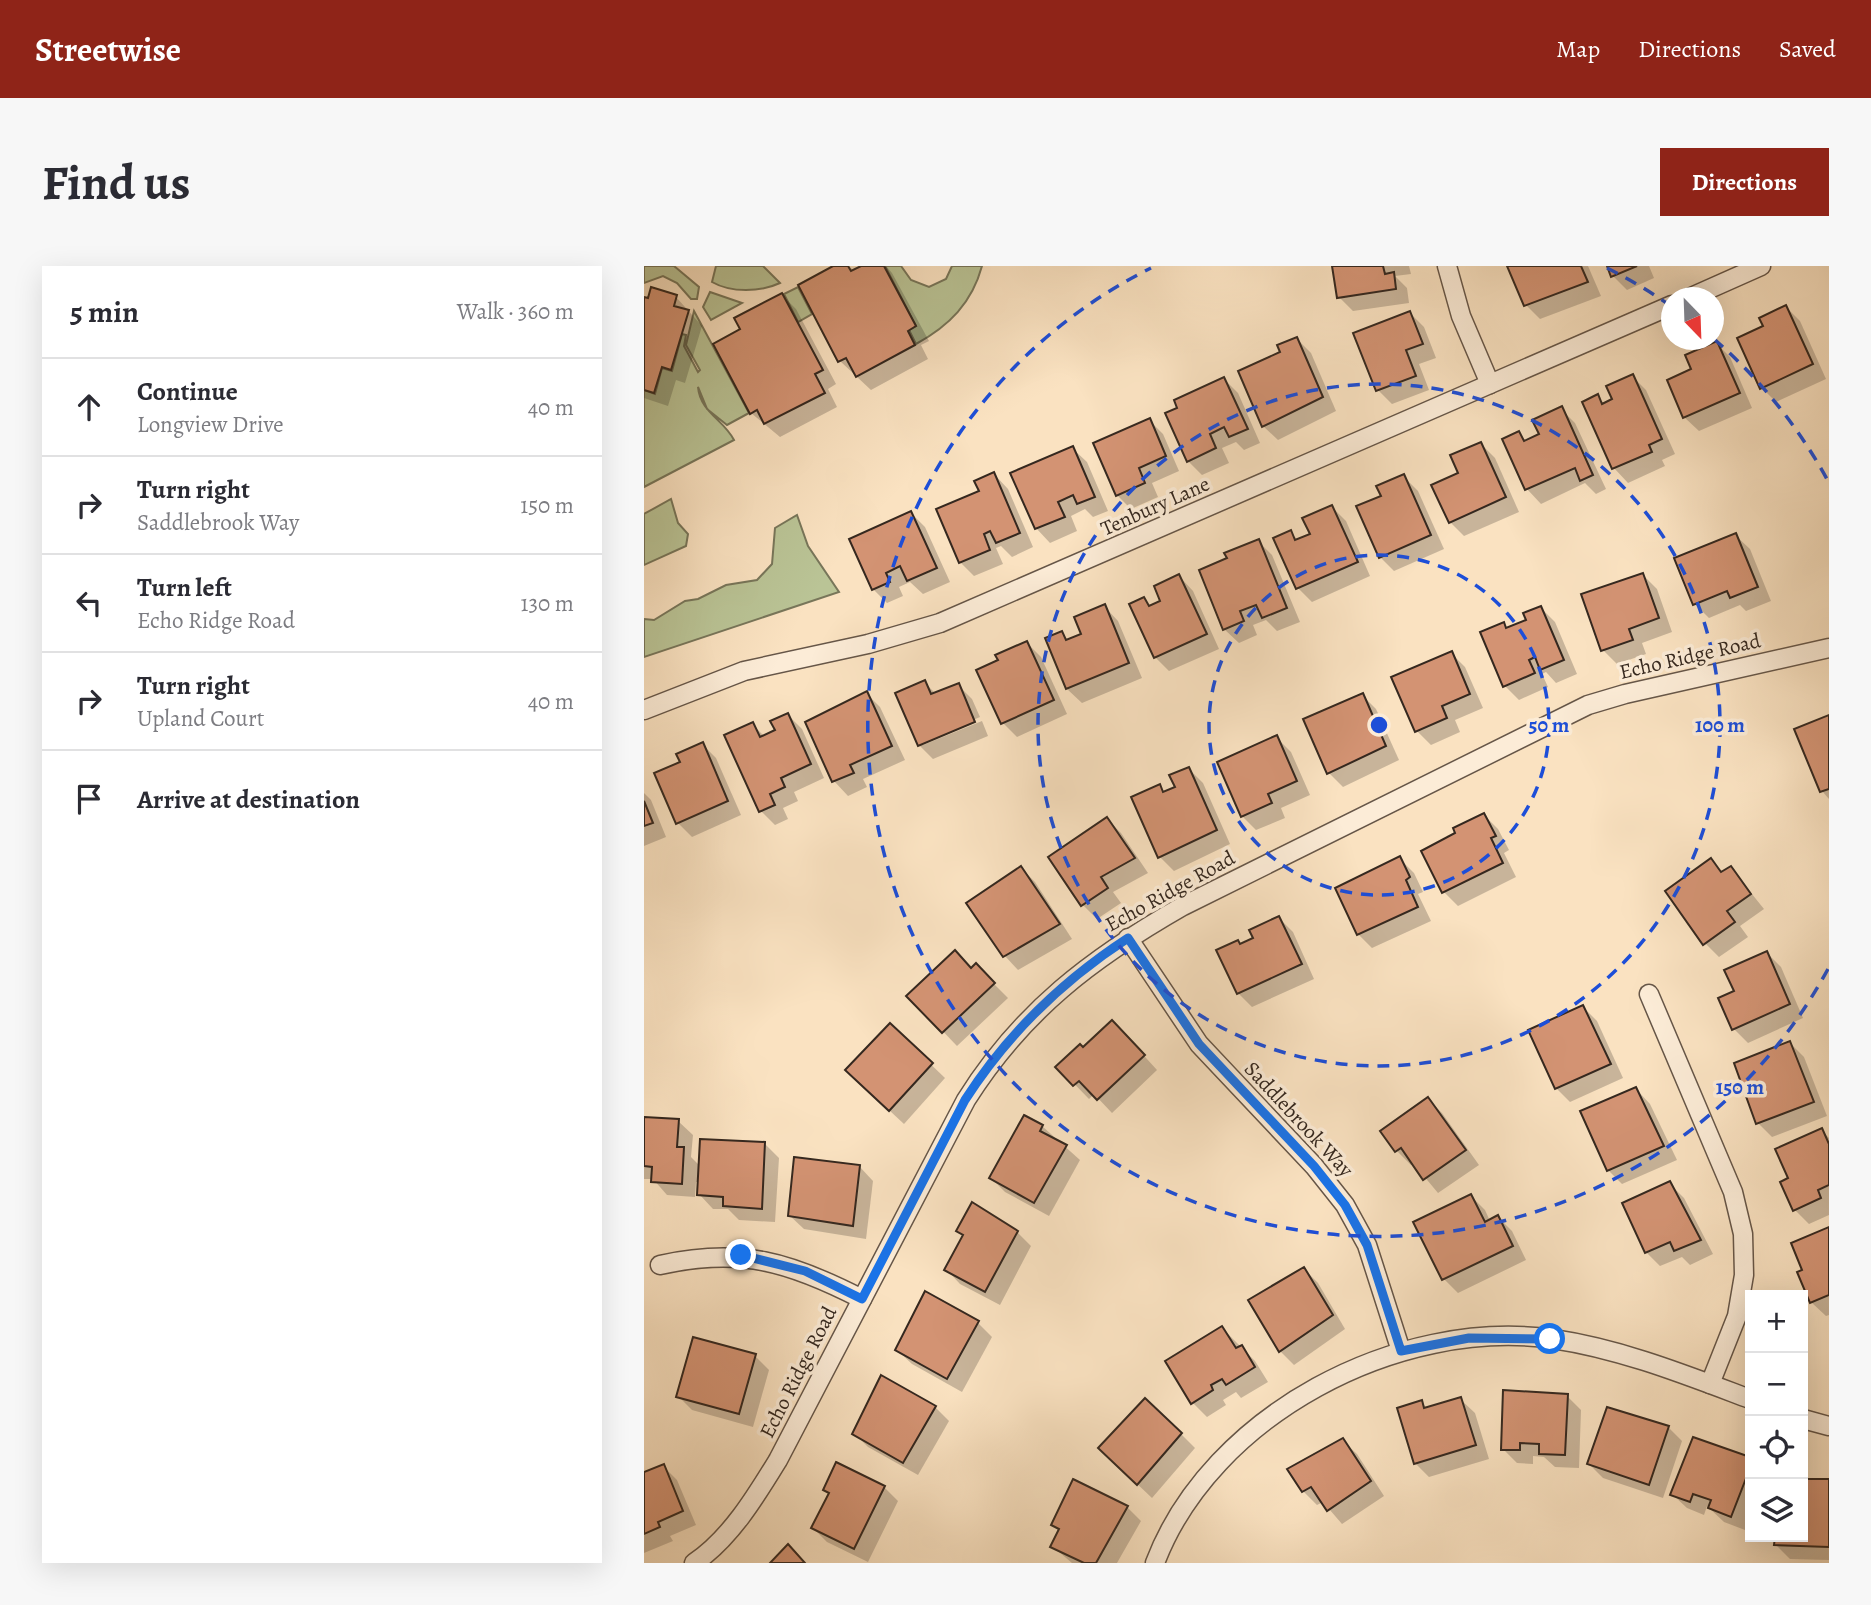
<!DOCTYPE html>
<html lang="en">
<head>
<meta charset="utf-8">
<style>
	body { margin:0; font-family:Alegreya,serif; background:#f7f7f7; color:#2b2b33 }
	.controls { position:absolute; right:21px; bottom:21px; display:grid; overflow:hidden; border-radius:0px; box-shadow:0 7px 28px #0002 }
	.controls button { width:63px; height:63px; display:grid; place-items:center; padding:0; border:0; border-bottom:2px solid #e1e1e2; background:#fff; color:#2b2b33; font:35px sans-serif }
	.compass { position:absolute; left:1017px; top:21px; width:63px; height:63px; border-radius:50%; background:#fff; box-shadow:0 7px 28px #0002; rotate:157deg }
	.stop { position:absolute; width:21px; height:21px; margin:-16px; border:5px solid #1a73e8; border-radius:50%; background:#fff }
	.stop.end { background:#1a73e8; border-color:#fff; box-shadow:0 2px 7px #0008 }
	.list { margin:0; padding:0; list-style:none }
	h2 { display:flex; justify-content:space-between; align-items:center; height:91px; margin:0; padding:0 28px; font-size:30px }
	h2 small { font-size:23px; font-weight:400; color:#7c7c81 }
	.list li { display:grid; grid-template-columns:46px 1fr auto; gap:21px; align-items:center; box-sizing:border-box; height:98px; padding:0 28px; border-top:2px solid #e1e1e2 }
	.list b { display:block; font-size:26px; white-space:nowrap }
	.list p { margin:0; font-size:23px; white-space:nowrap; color:#7c7c81 }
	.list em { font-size:23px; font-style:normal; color:#7c7c81 }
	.icon { flex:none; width:38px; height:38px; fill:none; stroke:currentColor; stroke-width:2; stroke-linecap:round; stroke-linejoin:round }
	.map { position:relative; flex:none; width:1185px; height:1297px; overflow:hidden; border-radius:0px }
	header { display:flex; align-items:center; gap:42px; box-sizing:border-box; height:98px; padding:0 35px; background:#8f2418; color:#fff }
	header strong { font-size:33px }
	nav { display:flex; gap:38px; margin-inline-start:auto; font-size:24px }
	.intro { display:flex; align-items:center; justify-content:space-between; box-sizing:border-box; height:168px; padding:0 42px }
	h1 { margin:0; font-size:49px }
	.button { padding:18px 32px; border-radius:0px; background:#8f2418; color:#fff; font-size:24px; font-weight:700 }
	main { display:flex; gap:42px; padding:0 42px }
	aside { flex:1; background:#fff; border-radius:0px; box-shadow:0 7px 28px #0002 }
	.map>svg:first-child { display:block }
	.green { fill:#bac496; stroke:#78765a; stroke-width:2 }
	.shadow { fill:#0003 }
	.building { fill:#d39373; stroke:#35281f; stroke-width:2 }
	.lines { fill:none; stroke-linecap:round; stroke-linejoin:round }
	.street-casing { stroke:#665648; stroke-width:21 }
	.street { stroke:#fcecd7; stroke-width:18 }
	.route { stroke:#1a73e8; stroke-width:9 }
	.ring { fill:none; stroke:#1d4ed8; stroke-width:3.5; stroke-dasharray:12 9 }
	.labels { text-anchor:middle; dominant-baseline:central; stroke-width:7; stroke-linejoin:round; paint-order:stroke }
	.street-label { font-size:21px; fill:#35281f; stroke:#fcecd7 }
	.centre { fill:#1d4ed8; stroke:#fcecd7; stroke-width:3.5 }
	.ring-label { font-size:21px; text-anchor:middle; font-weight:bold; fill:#1d4ed8; stroke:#fcecd7; stroke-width:7; stroke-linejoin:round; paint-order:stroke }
</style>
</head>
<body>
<header>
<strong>Streetwise</strong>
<nav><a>Map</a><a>Directions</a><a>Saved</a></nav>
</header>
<div class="intro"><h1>Find us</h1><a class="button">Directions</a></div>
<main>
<aside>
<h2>5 min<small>Walk · 360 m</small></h2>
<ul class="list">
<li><svg class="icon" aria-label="ahead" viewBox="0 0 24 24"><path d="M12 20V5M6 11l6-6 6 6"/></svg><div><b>Continue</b><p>Longview Drive</p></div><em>40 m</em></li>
<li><svg class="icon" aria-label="right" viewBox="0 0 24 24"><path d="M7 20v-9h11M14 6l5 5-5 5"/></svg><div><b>Turn right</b><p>Saddlebrook Way</p></div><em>150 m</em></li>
<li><svg class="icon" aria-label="left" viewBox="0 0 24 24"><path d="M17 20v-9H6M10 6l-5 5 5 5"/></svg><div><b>Turn left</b><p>Echo Ridge Road</p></div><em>130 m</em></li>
<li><svg class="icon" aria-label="right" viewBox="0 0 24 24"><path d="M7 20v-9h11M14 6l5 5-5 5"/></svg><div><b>Turn right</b><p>Upland Court</p></div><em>40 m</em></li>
<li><svg class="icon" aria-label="arrive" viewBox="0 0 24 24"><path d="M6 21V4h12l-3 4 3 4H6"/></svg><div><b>Arrive at destination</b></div></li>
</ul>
</aside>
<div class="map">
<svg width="1185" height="1297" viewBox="0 0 1185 1297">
	<rect width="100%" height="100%" fill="#fae2c1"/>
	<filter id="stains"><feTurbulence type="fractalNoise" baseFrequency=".00286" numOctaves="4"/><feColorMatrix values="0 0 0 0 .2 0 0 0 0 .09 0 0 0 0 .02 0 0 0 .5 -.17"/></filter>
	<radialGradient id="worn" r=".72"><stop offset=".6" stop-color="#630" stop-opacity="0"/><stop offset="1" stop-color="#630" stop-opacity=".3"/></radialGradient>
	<g class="green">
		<polygon points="0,0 30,0 55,21 53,33 47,33 33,17 19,10 0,17"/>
		<path d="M72 0H119L136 17C117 26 87 27 68 16Z"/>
		<path d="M241 0H257L267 14 285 21 302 13 308 0H338C328 37 305 60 272 78L265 64 272 60Z"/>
		<polygon points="154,21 168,48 154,56 140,28"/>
		<polygon points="66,26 98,37 67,54 59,41"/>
		<path d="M50 45 105 147 83 159 63 143 54 121C56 146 80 154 90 174L0 221V124L11 128 18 102 28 105 38 68 42 69 40 80 54 106 56 104 42 79Z"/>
		<polygon points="27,233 34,257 44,268 42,280 0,299 0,248"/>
		<polygon points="153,249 164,280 195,326 0,391 0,353 10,354 41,335 54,333 82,319 113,314 128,298 131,262"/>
	</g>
	<g class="shadow">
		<polygon points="193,0 205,0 210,5 220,0 242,0 248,7 285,75 277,79 284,93 227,124 196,95"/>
		<polygon points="690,0 765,0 767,8 751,10 763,22 765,37 709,45 695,31"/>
		<polygon points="865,0 944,0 957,30 896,53 882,39"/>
		<polygon points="964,0 1005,0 1010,12 983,24 969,10"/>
		<polygon points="138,29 152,43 192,118 184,123 193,141 136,171 107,147 98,64"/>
		<polygon points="32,31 58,60 41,117 32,114 24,140 0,132 0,33"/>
		<polygon points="1142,41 1156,55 1182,113 1132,136 1118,122 1121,61"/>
		<polygon points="766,47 780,61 792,92 775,98 785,124 748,138 734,124"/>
		<polygon points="653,73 667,87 692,145 634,174 619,160 639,87"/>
		<polygon points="1072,77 1086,91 1108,142 1055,165 1040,151 1050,104"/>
		<polygon points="988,110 1002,124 1031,188 1018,194 1021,200 984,217 970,202 940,136 953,131 961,138 970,134"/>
		<polygon points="580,113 594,127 616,177 600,184 592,176 578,182 585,197 558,209 544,195"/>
		<polygon points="917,143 931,157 962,223 952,228 941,217 897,238 883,223 860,174 875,168 883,176 897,169"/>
		<polygon points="505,154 519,168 535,205 508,217 514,231 487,243 473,229"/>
		<polygon points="837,178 851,192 875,246 820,270 806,256 816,208"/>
		<polygon points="428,182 443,196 464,245 449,251 441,243 427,250 433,265 406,277 392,262"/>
		<polygon points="350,208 364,223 389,281 368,291 357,280 352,282 359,298 330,310 316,296 337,226"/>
		<polygon points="760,211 774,225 800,283 750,305 736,291 739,231"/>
		<polygon points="688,241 702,255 726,310 668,336 654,322 632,273 646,266 655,275 668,269"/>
		<polygon points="267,247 281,261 306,316 279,328 266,316 255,321 259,330 243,337 229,323"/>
		<polygon points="1091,269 1106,283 1127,335 1102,345 1096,339 1065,352 1051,338"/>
		<polygon points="614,275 628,289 656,356 633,365 622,354 609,359 613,369 595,377 580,363 585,293"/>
		<polygon points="999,309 1013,323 1028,366 998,377 1002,388 973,398 959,384"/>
		<polygon points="535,310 549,325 575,383 525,405 511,391 500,333 507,341 518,336"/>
		<polygon points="460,340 474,355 498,412 438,437 423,423 403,373 417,367 425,375 439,369"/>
		<polygon points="897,342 911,356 933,408 912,417 902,406 898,408 904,421 875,434 861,420 859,358 864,363 884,355"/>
		<polygon points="383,377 397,391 423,448 373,471 359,457 356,395"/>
		<polygon points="807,387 821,401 839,442 811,454 816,466 787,479 773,465"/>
		<polygon points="280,416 292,428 314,419 328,433 336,451 279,476 279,479 338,455 344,470 289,493 275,479"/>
		<polygon points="222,427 236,441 261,494 219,513 223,521 204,530 190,515 164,457"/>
		<polygon points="718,429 732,443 755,494 699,521 685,507"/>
		<polygon points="144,449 158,463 180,512 150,526 154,535 139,542 144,553 131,559 117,545 83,470 109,459 121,471 133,465"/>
		<polygon points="1185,451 1185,533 1178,525"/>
		<polygon points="633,472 647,486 666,529 637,542 641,552 612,564 598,550"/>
		<polygon points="58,478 72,492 97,549 48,571 34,557 38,497"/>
		<polygon points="545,503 559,517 586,578 530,605 516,591 515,521 522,527 533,522"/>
		<polygon points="0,527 7,534 22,571 0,580"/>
		<polygon points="840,549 854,563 865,584 860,587 872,611 814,640 800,626 779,585 814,568"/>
		<polygon points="463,553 477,567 504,607 469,626 477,637 453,653 439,639 407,592"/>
		<polygon points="756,593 770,607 779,626 774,628 787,655 728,682 714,668"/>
		<polygon points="1067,595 1079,607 1087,602 1120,643 1096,660 1104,671 1075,691 1061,677"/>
		<polygon points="377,602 391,616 428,673 374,704 360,689"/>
		<polygon points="635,652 649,666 670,713 608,741 594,727 597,679 611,673"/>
		<polygon points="1123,687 1137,701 1159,752 1104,777 1090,763 1092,726"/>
		<polygon points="332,700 364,732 313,780 265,730"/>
		<polygon points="939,741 953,755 979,812 926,836 912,822"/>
		<polygon points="246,759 301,812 260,858 217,818"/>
		<polygon points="482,770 513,804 468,847 450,828 445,833 414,801 439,784"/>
		<polygon points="1146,777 1160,791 1183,850 1128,871 1114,857"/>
		<polygon points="992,823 1006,838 1033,894 978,918 964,904"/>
		<polygon points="784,833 798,847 835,899 794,927 769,897 767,899 753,885 739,865"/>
		<polygon points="0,852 34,855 49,869 47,891 56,900 121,878 135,892 131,956 95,954 84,943 69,943 55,928 56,916 52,916 51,931 23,929 9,913 0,913"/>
		<polygon points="398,860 436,894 405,950 361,926 347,912"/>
		<polygon points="1177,864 1185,872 1185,949 1165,958 1151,944 1138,917 1146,913"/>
		<polygon points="215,900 229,915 222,973 160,963 145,949"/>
		<polygon points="1026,918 1040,932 1069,988 1046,999 1038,991 1016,1000 1002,986"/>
		<polygon points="827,930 841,944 846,955 854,951 868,965 882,994 814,1027 800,1013"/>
		<polygon points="1185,963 1185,1049 1182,1050 1167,1036"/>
		<polygon points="314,965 373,966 387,980 356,1039 316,1018 302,1003 320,971"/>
		<polygon points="660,1003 674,1017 701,1063 650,1099 636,1085"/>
		<polygon points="282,1027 334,1057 348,1071 318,1126 268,1098 253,1084"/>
		<polygon points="578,1062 611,1095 624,1116 597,1132 592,1126 579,1134 582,1139 563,1151 549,1137"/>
		<polygon points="111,1090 125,1104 109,1161 48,1144 34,1130"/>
		<polygon points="923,1130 937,1144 935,1202 911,1201 900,1191 889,1190 889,1198 873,1197 859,1183"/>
		<polygon points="816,1133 831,1147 845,1193 785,1211 771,1197 777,1136 784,1143"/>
		<polygon points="291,1141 305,1155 274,1209 224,1181 210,1167"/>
		<polygon points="1024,1161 1038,1175 1019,1232 959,1212 945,1198"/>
		<polygon points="537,1168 551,1182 508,1232 470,1196"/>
		<polygon points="698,1174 713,1188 740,1230 698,1258 679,1236 673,1239 659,1225 645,1204"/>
		<polygon points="1050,1174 1106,1193 1106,1251 1101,1264 1080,1256 1063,1240 1060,1249 1043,1242 1028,1228"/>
		<polygon points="19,1200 33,1214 52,1259 26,1270 29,1275 0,1287 0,1208"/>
		<polygon points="1159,1215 1185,1215 1185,1294 1146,1293 1132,1279 1132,1271 1159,1271"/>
		<polygon points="240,1221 254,1235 224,1296 183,1276 169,1262 186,1229 181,1224"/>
		<polygon points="483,1241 497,1255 473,1297 428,1297 408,1280 415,1265 409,1259"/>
	</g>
	<g class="building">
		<polygon points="189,0 204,0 207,5 217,0 240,0 272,60 264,65 271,79 212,111 202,92 194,96 154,19"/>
		<polygon points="688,0 739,0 741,8 750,6 752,23 693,32"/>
		<polygon points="863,0 937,0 944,16 880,40"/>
		<polygon points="963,0 993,0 967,11"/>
		<polygon points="7,21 33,29 30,40 45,44 27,104 18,101 10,127 0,124 0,31 4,32"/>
		<polygon points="138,27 179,104 171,108 181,127 120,158 113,144 106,148 69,78 96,63 90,52"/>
		<polygon points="1142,39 1169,98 1116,123 1093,72 1119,60 1115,52"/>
		<polygon points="766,45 779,78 762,84 772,110 732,125 709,67"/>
		<polygon points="653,71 679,131 618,161 594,105 636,86 633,79"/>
		<polygon points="1073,75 1096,127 1039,152 1023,114 1047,103 1041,89"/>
		<polygon points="989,108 1018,173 1005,179 1008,186 968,203 938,136 954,128 958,138 968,133 962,120"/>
		<polygon points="580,111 604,163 585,171 580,161 566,168 572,182 543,196 521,147 533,142 530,134"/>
		<polygon points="918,140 949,209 936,215 931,202 881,224 858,173 875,165 880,175 895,168 888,154"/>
		<polygon points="506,152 522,190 495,202 501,217 472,230 449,177"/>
		<polygon points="837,176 862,231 805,257 787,219 814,207 806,189"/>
		<polygon points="429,180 451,231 433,238 429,229 414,236 421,251 391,263 366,207"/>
		<polygon points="350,206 376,267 352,277 346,265 340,268 346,284 315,297 292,243 335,225 330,215"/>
		<polygon points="760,208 787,269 735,292 712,240 737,230 732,220"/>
		<polygon points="688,239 714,296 652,323 629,272 647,264 651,274 666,268 658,252"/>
		<polygon points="267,245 293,302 263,315 256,300 242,307 246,316 228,324 205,273"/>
		<polygon points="1092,267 1114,321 1086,332 1083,325 1049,339 1030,292"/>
		<polygon points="615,273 643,342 618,352 612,339 596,345 600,355 579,364 555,304 583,292 580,287"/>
		<polygon points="999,307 1015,352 985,363 989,374 957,385 937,328"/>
		<polygon points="535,308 563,368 510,392 485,338 500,331 505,340 516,335 510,320"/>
		<polygon points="461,338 485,397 422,423 401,372 418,365 422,374 437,368 430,351"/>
		<polygon points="897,340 920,394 896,404 891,391 885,394 891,407 859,421 836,366 860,356 862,362 882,354 879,347"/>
		<polygon points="383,375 410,434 357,458 332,404 354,394 351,389"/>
		<polygon points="808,385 826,428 798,440 803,452 771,466 747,411"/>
		<polygon points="281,414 287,428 315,417 331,456 274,480 251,427"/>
		<polygon points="223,425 248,480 206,499 210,507 188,516 161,456"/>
		<polygon points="719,427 742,480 683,508 659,453"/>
		<polygon points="144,447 167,498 137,512 141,521 126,528 131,539 115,546 80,469 109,456 116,471 131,464 126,455"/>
		<polygon points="1185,449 1185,523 1176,526 1150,463"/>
		<polygon points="633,469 653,515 624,528 628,537 597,551 573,496"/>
		<polygon points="59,476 84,535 32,558 10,507 36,496 32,488"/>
		<polygon points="545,501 573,564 514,592 487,531 516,518 519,526 531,521 525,509"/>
		<polygon points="0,535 9,557 0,560"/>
		<polygon points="840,547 852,570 847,572 859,597 798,627 777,585 811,567 809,562"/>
		<polygon points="463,551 491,592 457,611 464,622 437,640 404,591"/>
		<polygon points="756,590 766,611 762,614 774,641 713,669 691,622"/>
		<polygon points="1067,592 1077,606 1087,600 1107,628 1083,645 1091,656 1059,679 1021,625"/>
		<polygon points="377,600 416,658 359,691 322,637"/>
		<polygon points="635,650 658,698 593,728 572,684 594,674 596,678 609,672 605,664"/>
		<polygon points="311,684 327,702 332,697 351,717 298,767 262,730"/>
		<polygon points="1123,685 1146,738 1088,764 1074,732 1090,725 1080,704"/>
		<polygon points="939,739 967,798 911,823 884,764"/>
		<polygon points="468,754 501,789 453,834 435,815 429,820 411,801 436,778 439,781"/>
		<polygon points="246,757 289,797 245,845 201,804"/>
		<polygon points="1146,775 1170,836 1112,858 1090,797"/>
		<polygon points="992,821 1020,880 963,905 936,845"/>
		<polygon points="784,831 822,884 779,914 757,882 751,886 736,865"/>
		<polygon points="380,849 399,859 396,865 423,879 390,937 345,912"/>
		<polygon points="0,851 35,853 33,881 40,881 38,918 7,916 8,901 0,900"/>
		<polygon points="1178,862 1185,878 1185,919 1174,924 1177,932 1149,945 1136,916 1144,912 1131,883"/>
		<polygon points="56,873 121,876 118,943 79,940 79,931 53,929"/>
		<polygon points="150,891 216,899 209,960 144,950"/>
		<polygon points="1026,915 1057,974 1030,985 1026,976 1001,987 978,937"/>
		<polygon points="827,928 841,956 854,949 869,980 798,1014 769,956"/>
		<polygon points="328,936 374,965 341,1026 300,1004 319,969 312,965"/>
		<polygon points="1185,961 1185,1029 1166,1037 1153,1006 1158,1004 1147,977"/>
		<polygon points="660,1001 689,1049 635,1086 604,1034"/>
		<polygon points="281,1025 335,1055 303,1113 251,1084"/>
		<polygon points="578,1060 592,1082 598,1079 611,1101 582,1119 578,1113 567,1119 569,1124 547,1138 521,1095"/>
		<polygon points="49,1071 112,1088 95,1148 32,1131"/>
		<polygon points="237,1109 292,1140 259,1197 208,1168"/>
		<polygon points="859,1124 924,1128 921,1189 895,1188 895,1178 876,1177 876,1184 857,1184"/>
		<polygon points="817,1131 832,1179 770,1198 753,1142 778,1134 780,1142"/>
		<polygon points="501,1132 538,1167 493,1219 454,1182"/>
		<polygon points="963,1141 1025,1160 1005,1219 943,1198"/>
		<polygon points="1049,1171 1106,1191 1106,1202 1087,1251 1064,1242 1067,1234 1049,1228 1046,1236 1026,1229"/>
		<polygon points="699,1172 727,1215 683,1245 667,1221 658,1226 643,1203"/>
		<polygon points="192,1196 241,1220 210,1283 167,1262 185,1227 179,1224"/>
		<polygon points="20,1198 39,1245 14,1256 16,1261 0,1268 0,1206"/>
		<polygon points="429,1213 484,1240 452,1297 440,1297 406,1281 415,1263 407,1259"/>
		<polygon points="1159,1213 1185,1213 1185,1281 1130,1279 1131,1271 1159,1271"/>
		<polygon points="144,1278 161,1297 126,1297"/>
	</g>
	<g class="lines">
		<defs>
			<g id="street">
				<polyline points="803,0 817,50 846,118"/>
				<polyline points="1045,32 1117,0"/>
				<polyline points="0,444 100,405 224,378 296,357 1028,39"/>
				<polyline points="484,672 555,778 670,900 701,939 723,979 757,1085"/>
				<polyline points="1005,728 1089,926 1099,968 1100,1009 1093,1050 1066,1118"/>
				<path d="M16 999C97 981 146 996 218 1033"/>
				<polyline points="1159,1153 1185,1160"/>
				<path d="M50 1297C86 1273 112 1230 134 1194L322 834C378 745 448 692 539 640L944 439 981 428 1185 382"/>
				<path d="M511 1297C567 1149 754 1051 909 1073 977 1083 1042 1109 1106 1133"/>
			</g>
		</defs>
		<use href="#street" class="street-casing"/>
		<use href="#street" class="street"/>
	</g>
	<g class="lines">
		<path class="route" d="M97 989 161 1005 218 1033 321 834C364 767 418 715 484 672L555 778 670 900 701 939 723 979 757 1085 825 1072 906 1073"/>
	</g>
	<g class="ring">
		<circle cx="735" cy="459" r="170"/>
		<circle cx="735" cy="459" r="341"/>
		<path d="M1184 703A511 511 0 1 1 507 2M963 2A511 511 0 0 1 1024 38M1070 73A511 511 0 0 1 1184 215"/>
	</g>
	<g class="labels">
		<g class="street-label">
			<text transform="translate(511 240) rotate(-24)">Tenbury Lane</text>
			<text transform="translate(1046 390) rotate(-13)">Echo Ridge Road</text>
			<text transform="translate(526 625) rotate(-29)">Echo Ridge Road</text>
			<text transform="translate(655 853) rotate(47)">Saddlebrook Way</text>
			<text transform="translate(154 1106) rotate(-63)">Echo Ridge Road</text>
		</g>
	</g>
	<circle cx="735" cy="459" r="10" class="centre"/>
	<g class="ring-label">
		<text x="905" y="466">50 m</text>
		<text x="1076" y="466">100 m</text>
		<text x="1096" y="828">150 m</text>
	</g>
	<rect width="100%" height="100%" filter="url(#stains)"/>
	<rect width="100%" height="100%" fill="url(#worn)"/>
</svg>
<div class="controls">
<button>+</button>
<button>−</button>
<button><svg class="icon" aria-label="locate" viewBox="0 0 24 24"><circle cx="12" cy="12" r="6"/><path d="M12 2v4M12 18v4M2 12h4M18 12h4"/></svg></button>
<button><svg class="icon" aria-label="layers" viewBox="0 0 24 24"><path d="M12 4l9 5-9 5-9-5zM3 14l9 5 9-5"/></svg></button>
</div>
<svg class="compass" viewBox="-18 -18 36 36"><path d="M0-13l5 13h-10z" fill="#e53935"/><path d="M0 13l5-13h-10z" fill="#7c7c81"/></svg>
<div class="stop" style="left:906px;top:1073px"></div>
<div class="stop end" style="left:97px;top:989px"></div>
</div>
</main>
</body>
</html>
